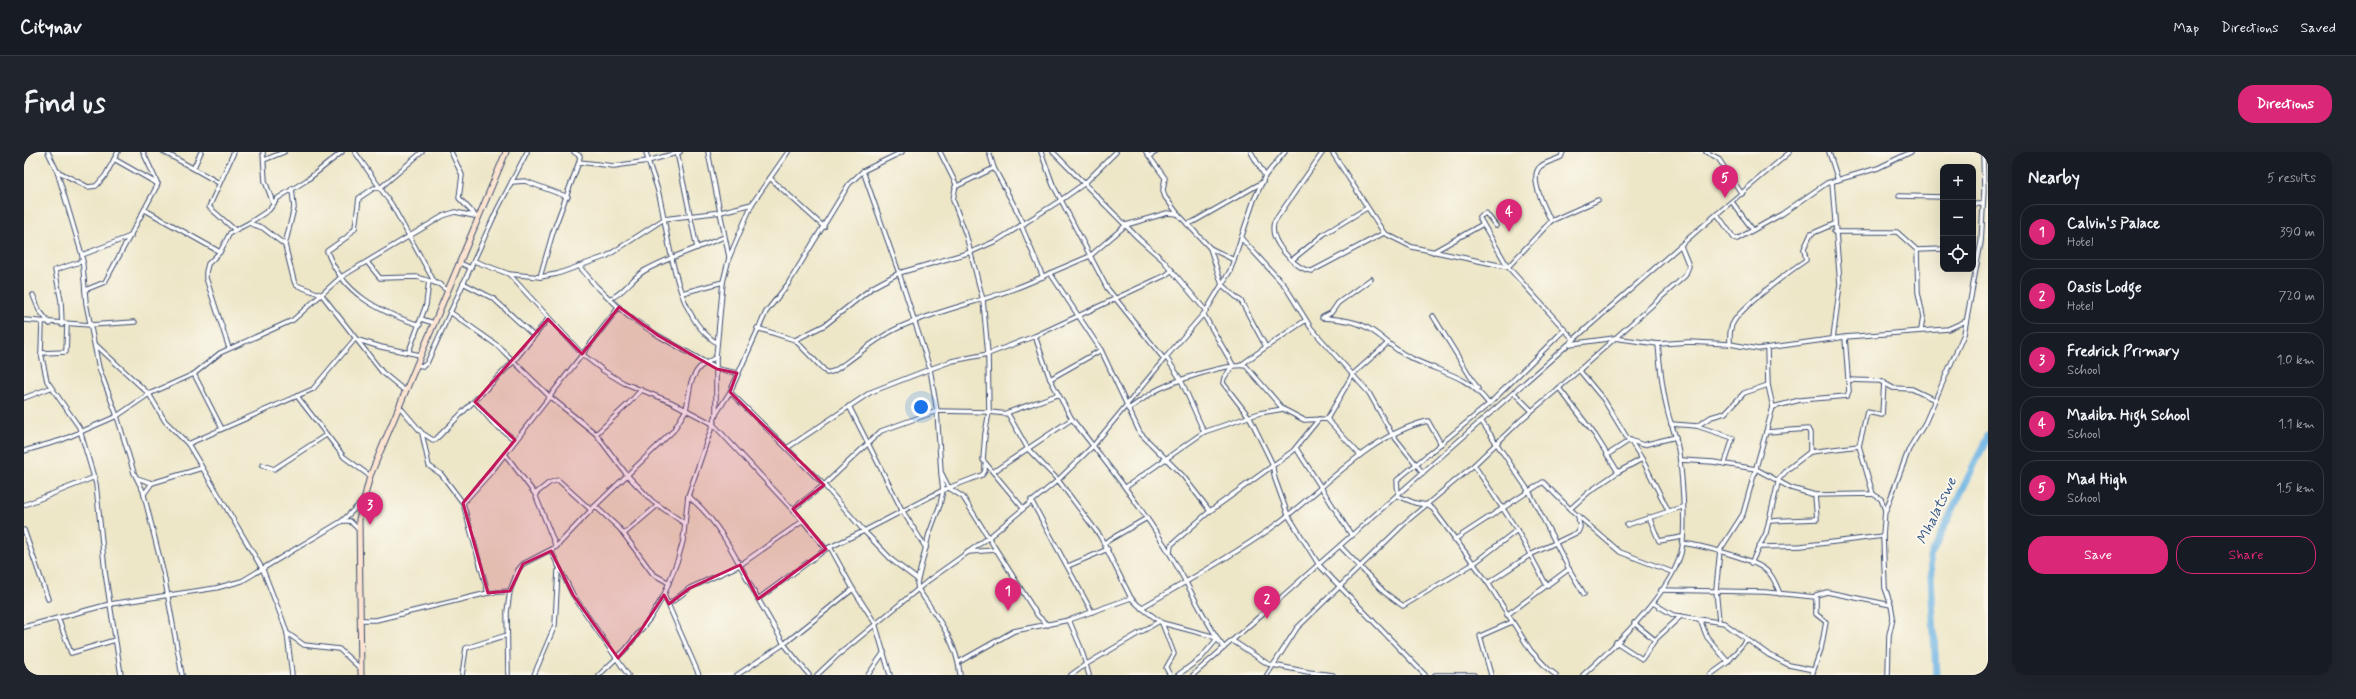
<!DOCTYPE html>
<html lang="en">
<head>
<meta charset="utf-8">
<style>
	body { margin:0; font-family:Mynerve,sans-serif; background:#20242c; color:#f1f3f6 }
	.controls { position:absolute; right:12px; top:12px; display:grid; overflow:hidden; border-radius:8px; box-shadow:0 4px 16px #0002 }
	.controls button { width:36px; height:36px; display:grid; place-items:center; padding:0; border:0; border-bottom:1px solid #363941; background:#171b24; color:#f1f3f6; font:20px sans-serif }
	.you { position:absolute; left:897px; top:255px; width:14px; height:14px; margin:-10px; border:3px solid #fff; border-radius:50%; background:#1a73e8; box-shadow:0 0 0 6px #1a73e833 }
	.badge { display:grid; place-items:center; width:26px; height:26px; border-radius:50%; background:#db2777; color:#fff; font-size:13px; font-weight:700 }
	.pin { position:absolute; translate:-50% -33px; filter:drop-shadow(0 1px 2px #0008) }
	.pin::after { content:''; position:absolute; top:21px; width:14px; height:12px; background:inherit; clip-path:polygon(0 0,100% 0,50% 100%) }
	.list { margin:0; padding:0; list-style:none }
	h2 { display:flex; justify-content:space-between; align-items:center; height:52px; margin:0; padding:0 16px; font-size:17px }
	h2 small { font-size:13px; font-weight:400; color:#9ea1a6 }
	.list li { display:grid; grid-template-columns:26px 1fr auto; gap:12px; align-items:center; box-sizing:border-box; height:56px; margin:0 8px 8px; padding:0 8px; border:1px solid #363941; border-radius:16px }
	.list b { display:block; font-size:15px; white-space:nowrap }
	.list p { margin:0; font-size:13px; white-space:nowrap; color:#9ea1a6 }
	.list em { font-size:13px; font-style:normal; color:#9ea1a6 }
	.actions { display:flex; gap:8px; padding:12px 16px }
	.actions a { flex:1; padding:9px 0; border:1px solid #db2777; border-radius:16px; text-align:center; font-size:14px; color:#db2777 }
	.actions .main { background:#db2777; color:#fff }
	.icon { flex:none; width:22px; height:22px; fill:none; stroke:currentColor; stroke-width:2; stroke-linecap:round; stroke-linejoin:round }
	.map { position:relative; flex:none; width:1964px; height:523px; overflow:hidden; border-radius:16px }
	header { display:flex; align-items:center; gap:24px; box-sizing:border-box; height:56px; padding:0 20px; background:#171b24; border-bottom:1px solid #363941 }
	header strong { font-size:19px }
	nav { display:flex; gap:22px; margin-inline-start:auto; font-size:14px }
	.intro { display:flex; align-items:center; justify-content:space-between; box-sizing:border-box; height:96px; padding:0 24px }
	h1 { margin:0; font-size:28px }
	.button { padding:10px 18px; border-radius:16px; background:#db2777; color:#fff; font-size:14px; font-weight:700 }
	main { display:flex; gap:24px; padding:0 24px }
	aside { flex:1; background:#171b24; border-radius:16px; box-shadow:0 4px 16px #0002 }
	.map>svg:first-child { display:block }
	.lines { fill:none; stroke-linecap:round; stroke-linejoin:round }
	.river { stroke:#6db3e3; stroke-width:7 }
	.street-casing { stroke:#3a4a6e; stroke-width:5.5 }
	.secondary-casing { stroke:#3a4a6e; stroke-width:7 }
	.street { stroke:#fff; stroke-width:3.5 }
	.secondary { stroke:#fde4d1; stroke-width:5 }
	.marked { fill:#c2185b; fill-opacity:0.2; stroke:#c2185b; stroke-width:3; stroke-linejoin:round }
	.labels { text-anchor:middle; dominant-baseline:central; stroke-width:4; stroke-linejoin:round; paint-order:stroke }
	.water-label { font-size:15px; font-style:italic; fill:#345786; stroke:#fbf7ec }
</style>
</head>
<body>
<header>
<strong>Citynav</strong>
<nav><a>Map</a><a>Directions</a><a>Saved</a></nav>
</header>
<div class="intro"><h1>Find us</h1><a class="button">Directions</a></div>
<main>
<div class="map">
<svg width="1964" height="523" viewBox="0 0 1964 523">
	<rect width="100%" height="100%" fill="#fbf7ec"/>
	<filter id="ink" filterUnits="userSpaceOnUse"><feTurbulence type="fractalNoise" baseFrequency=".025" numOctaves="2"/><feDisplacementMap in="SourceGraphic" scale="8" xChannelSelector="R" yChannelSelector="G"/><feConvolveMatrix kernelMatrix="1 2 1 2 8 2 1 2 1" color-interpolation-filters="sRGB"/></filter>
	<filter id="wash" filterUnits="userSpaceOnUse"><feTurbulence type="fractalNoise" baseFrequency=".012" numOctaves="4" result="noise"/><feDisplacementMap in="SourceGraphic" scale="16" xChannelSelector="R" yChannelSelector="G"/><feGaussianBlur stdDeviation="0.9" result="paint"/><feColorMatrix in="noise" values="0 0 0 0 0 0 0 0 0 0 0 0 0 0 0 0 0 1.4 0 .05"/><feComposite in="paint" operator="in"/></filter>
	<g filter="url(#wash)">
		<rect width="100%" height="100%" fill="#ede6c7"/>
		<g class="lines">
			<polyline class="river" points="1912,523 1906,405 1964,284"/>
		</g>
	</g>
	<g filter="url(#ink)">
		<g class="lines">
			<defs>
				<g id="street">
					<polyline points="24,0 33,19 58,103 62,151 75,216 93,264 110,321 119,339 140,423 158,523"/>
					<polyline points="140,0 195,31"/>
					<polyline points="210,0 185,55 211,78"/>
					<polyline points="239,0 241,29 249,51"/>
					<polyline points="331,0 368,53 411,131"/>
					<polyline points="427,0 438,23 435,46 450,62"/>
					<path d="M622 0C625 16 633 31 636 47 646 91 651 165 693 191"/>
					<polyline points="653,0 673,96"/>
					<polyline points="684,0 705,105"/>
					<polyline points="916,0 932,32 929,48 942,83 959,148 964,202 1011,184 1026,227 1048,267"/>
					<polyline points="965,0 970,16 1000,72"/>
					<polyline points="1017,0 1029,33 1037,48 1061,31 1092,0"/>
					<polyline points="1029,0 1115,87 1139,108 1182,159"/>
					<polyline points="1122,0 1141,26 1139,38 1141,45 1154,62 1186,96 1198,133 1217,149 1242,195 1217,213"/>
					<polyline points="1227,0 1241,24"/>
					<path d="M1299 0 1250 70C1249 74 1249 79 1250 83 1254 96 1274 119 1288 119L1360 81"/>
					<polyline points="1308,0 1360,81 1388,95 1484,115 1527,69 1574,48"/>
					<polyline points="1682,0 1694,6 1718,42"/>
					<polyline points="1805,0 1814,28"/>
					<polyline points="1125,4 1132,0"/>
					<polyline points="90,7 134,32"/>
					<polyline points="240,8 260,0"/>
					<polyline points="555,10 590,14 624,9 656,0"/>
					<polyline points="170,15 177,0"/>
					<polyline points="33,19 64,35 72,34 81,24 94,0"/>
					<polyline points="839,19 875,121 906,217 928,209 964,202 965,260 984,262 1004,297 1034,328 1076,384 1107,446 1114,453 1138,471 1188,484 1196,490 1200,496"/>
					<polyline points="746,26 800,75"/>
					<polyline points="488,30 501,29 544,45"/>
					<polyline points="1808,30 1816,132 1809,187"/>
					<polyline points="931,35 970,16"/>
					<polyline points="268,36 270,56 261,93 270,129 272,133 298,143 358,220 381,239"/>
					<polyline points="1875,44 1919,45"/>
					<polyline points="1708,50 1729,78"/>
					<polyline points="1949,52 1959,52"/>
					<polyline points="121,58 196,100"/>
					<polyline points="1693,62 1710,86 1713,87 1758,62 1803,31 1854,16 1887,0"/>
					<path d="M1527 69C1522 58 1503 24 1517 14 1522 10 1531 8 1537 5L1539 0"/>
					<polyline points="225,71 245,58 254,46 283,28 318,0"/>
					<polyline points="1163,72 1169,70 1239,30"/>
					<polyline points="997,73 1019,125"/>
					<polyline points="1472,74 1462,61 1455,65 1484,115 1550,188"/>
					<polyline points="1810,80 1873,80 1893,98 1894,140 1899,165 1897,178"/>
					<polyline points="1217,86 1261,134 1287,176 1345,241 1368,282 1399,321"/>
					<polyline points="1186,96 1210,108"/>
					<polyline points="1893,98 1919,97"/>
					<polyline points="1409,100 1459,72"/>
					<polyline points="58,103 107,84"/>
					<polyline points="1268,108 1300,82 1343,56"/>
					<polyline points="450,109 485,122 516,125 533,122 583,104 640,67 697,60 728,52"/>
					<polyline points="343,110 356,126 393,125 415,132 424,139"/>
					<polyline points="436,111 447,116"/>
					<polyline points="555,114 572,134 604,164 635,184 693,217 713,221"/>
					<polyline points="1026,121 1066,104 1102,73 1143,61 1154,62"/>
					<polyline points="485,122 558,202 580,219 600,231 647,250 689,272 779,369 716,413 666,436 645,452"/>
					<polyline points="516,125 529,80 555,10 556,4 550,0"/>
					<polyline points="439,131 470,147 510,184"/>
					<polyline points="61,138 81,130 133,34 133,30 119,0"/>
					<polyline points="658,141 699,130"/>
					<polyline points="9,143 15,158 26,172"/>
					<path d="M587 146C598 143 608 126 620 119 645 105 674 96 700 85"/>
					<polyline points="426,160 474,194 525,244 572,282 603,323 628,349 660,371"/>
					<polyline points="1180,163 1209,213 1200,226 1199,231 1226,266 1248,311 1251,327 1264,363 1295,413 1401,523"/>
					<polyline points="1409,164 1454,237"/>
					<polyline points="1299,165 1307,161 1314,151 1347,127"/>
					<path d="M1298 166C1315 167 1336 169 1350 180 1362 188 1372 199 1385 205 1417 222 1441 220 1465 252L1373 328 1374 344 1391 351 1403 353 1409 357 1464 431 1507 499 1524 517 1532 523"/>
					<polyline points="397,167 410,171"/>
					<polyline points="0,168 66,173 111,170"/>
					<polyline points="18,171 17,201 23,229 55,275 72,332 81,420 97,523"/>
					<polyline points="38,173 37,149 31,118 59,109"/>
					<path d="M396 173C355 160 318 141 303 99L323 85 331 76 335 46 350 36H356L398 0"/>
					<path d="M733 176 771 188 803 221 810 219C832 205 851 186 876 175 924 154 979 146 1026 121L1077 198 1116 281 1159 324 1186 359"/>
					<polyline points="1011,184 1142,123 1148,118"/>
					<polyline points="331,187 357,195 396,203"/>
					<polyline points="771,188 801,173 849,135 875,121 947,100 974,88 1037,48 1083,136 1140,207"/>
					<polyline points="1546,192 1590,186 1634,192 1665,190 1706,192 1734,197 1821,185 1924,177 1942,169"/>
					<path d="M1706 192C1706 185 1705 177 1709 171 1716 156 1767 118 1782 108L1780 97 1787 82 1810 72"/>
					<polyline points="72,193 125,242 141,269 164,292 200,352 239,418 259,469 263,481 268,523"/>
					<polyline points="1242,195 1282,168"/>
					<polyline points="205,196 182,126 182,120 184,112 196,100 206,81 225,71 239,76 261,93"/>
					<polyline points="385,199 402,153 405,129"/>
					<polyline points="17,201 42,200 43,173"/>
					<polyline points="1142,205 1157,228 1180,280"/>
					<polyline points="392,213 399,214 403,211 473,58 503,0"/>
					<polyline points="1555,218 1580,248 1605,289"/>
					<polyline points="170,222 198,277"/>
					<polyline points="1026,227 1077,198"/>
					<polyline points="1824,228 1856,229 1869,236 1888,237 1911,248"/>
					<polyline points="1535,236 1571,283 1594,320 1565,340 1546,357"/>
					<polyline points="706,240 800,333 840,379 919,338 958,323 961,319 961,313"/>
					<polyline points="1490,241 1507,258"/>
					<polyline points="273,244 320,305 346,324"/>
					<polyline points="0,246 26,236"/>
					<polyline points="451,250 469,271 491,288"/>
					<polyline points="1465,252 1540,178"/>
					<polyline points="375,254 398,281 409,288 412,287 490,209 524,167"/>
					<polyline points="825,254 878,358 902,396"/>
					<polyline points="1749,255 1776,248 1823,244 1825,239 1821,185"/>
					<path d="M1104 257C1114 251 1125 242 1135 237 1153 228 1203 211 1222 214L1259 257 1280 268 1303 267 1336 303"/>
					<polyline points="982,261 1033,243"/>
					<polyline points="692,262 706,240 742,160 764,132 825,32 839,19 878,0"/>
					<polyline points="1303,267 1329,222 1364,191"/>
					<polyline points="1458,270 1506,341 1545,417"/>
					<polyline points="1647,272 1673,274 1709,286 1701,311"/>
					<polyline points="1673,274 1687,265 1701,261 1720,241 1744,233"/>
					<polyline points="1742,280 1784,277 1786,281 1786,300"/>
					<polyline points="398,281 405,314 417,322 439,351 468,319 595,155"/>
					<polyline points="572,282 605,251 617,238"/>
					<polyline points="1606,288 1618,307 1644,358"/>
					<polyline points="164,292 289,237 331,187"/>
					<polyline points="763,296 847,240 906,217 913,259 917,320 925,336 939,345 1014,464 1024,473"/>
					<polyline points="1272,296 1328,384"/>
					<polyline points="0,299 38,288 93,264 125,242 170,222 196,201 269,168 317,125 419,64 431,60 455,65"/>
					<polyline points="481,302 511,342 532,395"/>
					<polyline points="1583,303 1606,288 1619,293 1652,285"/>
					<polyline points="1656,308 1689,310 1732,317 1767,336 1791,343 1849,342 1857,347 1861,358 1859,384 1861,436 1867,453 1869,465 1865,483 1864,523"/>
					<polyline points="238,313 250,317 302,283"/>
					<polyline points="1450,313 1493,378 1523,434"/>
					<path d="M969 320 1048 267C1080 308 1110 345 1138 389 1159 421 1173 455 1194 487"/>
					<polyline points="1594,320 1618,307"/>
					<path d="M917 321 919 338 916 353 905 382 893 431 894 437C912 464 933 489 936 523"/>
					<polyline points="113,326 128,331"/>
					<polyline points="1102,335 1180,280 1236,261 1259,257"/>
					<polyline points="120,342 128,331 178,316"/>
					<polyline points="511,342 525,331 534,328 567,358"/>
					<polyline points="1849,342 1835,294 1843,260 1858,263 1860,230"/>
					<path d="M664 344C696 369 715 412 734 447L802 397 779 369"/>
					<polyline points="1007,348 1068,460"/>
					<polyline points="439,351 464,441"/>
					<polyline points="0,353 71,325"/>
					<polyline points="571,354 596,377 629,422 645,431"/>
					<polyline points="769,357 800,333 857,279 913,259 965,260 961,282 959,308 998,355"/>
					<polyline points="1862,358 1885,297 1901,271 1940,182 1957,90 1960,39 1959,0"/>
					<polyline points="1625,365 1635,389 1658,385"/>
					<polyline points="318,369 326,369 335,378"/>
					<polyline points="1745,369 1793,367 1791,343"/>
					<polyline points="1603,373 1658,355"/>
					<polyline points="0,378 24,447"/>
					<polyline points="600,382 634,353"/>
					<polyline points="1430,388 1519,330 1546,357 1596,400 1648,420"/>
					<polyline points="1080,391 1123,366"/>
					<path d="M1658 391C1678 394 1730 406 1744 420 1750 425 1753 435 1756 442"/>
					<polyline points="806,395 829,437"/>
					<polyline points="1317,395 1360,440 1379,454 1449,412 1493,378"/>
					<polyline points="1736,395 1777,394 1859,384"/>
					<polyline points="802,397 840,379 869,409 893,427"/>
					<polyline points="527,399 549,443 604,523"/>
					<polyline points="944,400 972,398"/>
					<polyline points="1146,401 1147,393 1186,359 1269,299 1295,267"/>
					<polyline points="1727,411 1742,381 1755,327 1764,317 1786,300 1835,294"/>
					<polyline points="1044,414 1084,397"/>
					<polyline points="1464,431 1506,403 1554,380 1556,375 1554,364"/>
					<polyline points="1637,438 1741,440 1791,445"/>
					<polyline points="640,443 675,523"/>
					<polyline points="734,447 760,492 785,523"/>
					<polyline points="1629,451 1649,463 1700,471 1745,503 1765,513 1789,518"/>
					<path d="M1117 456C1160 431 1205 406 1246 377 1296 342 1343 283 1404 269L1417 292"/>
					<polyline points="1483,463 1545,417 1560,442"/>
					<polyline points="34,466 47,501 91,488"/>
					<polyline points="336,468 352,468 464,441 486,439"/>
					<polyline points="1045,468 1057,496 1065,523"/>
					<polyline points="1676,468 1683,485 1704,510"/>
					<polyline points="1695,469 1692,438 1696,398 1719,362 1749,255 1744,233 1743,196"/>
					<polyline points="1138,471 1150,502 1142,516 1146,523"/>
					<polyline points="1610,471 1631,488"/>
					<polyline points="0,475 86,452 192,436 218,429 318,369 339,349"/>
					<polyline points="263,481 280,493 315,497 337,517"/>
					<polyline points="1209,489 1244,512 1284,520 1309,523"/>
					<polyline points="1592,490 1618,507 1631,488 1657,464"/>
					<polyline points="935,510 990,479 1045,468 1107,446"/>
					<polyline points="438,523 442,496 483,483"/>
					<polyline points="484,523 483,460 486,439 494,418 499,412 532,395 571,354 649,279 662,258 667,230 672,220 676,215 692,205"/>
					<polyline points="510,523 531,473 534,419"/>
					<polyline points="575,523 602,497 627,465 640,443 654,407 659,389 664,344 692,263 692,205 699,130 705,106 728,52 764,0"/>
					<polyline points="713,523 760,492 829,437 851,471 866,523"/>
					<polyline points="793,523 813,504 905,428 964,386 1034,328 1069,294 1142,205 1182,159 1206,119 1230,48 1241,24 1261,0"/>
					<polyline points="844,523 860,500"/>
					<polyline points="1047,523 1061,513 1134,470"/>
					<polyline points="1154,523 1177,506 1193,487"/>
					<polyline points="1169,523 1674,78 1766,0"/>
					<polyline points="1243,523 1273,476 1383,369 1450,313 1498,267 1535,236 1661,124 1665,114 1657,94"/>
					<polyline points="1411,523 1450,523"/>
					<polyline points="1467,523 1456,484 1488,470"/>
					<path d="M1559 523C1590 495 1646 441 1657 401 1663 377 1658 311 1652 287 1650 278 1646 270 1644 261 1638 238 1636 215 1634 192"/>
					<polyline points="1686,523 1704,510 1722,488"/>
					<polyline points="1788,523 1797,497 1802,470 1792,462 1792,443 1803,440 1867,453"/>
				</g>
				<polyline id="secondary" points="337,523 335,367 346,324 482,0"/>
			</defs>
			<use href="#street" class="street-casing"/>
			<use href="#secondary" class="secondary-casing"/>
			<use href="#street" class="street"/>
			<use href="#secondary" class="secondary"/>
		</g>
	</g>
	<path class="marked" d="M595 155 635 184 693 217 713 221 706 240 800 333 769 357 802 397 734 447 716 413 666 436 645 452 640 443 615 481 594 506 549 443 527 399 499 412 486 439 464 441 439 351 491 288 451 250 524 167 558 202Z"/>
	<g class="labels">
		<g class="water-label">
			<text transform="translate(1913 359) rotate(-64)">Mhalatswe</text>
		</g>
	</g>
</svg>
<div class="controls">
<button>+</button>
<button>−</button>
<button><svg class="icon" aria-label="locate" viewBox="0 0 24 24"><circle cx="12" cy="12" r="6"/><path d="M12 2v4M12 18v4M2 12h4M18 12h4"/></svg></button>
</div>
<div class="you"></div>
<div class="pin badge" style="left:984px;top:459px">1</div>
<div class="pin badge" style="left:1243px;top:467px">2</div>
<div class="pin badge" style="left:346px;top:373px">3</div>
<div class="pin badge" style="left:1485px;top:80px">4</div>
<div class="pin badge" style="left:1701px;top:46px">5</div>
</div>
<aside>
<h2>Nearby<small>5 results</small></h2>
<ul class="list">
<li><span class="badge">1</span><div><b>Calvin's Palace</b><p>Hotel</p></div><em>390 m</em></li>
<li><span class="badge">2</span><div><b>Oasis Lodge</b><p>Hotel</p></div><em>720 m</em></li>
<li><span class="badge">3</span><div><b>Fredrick Primary</b><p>School</p></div><em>1.0 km</em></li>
<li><span class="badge">4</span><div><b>Madiba High School</b><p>School</p></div><em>1.1 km</em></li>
<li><span class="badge">5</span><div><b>Mad High</b><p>School</p></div><em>1.5 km</em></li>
</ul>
<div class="actions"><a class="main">Save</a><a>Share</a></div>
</aside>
</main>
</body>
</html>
